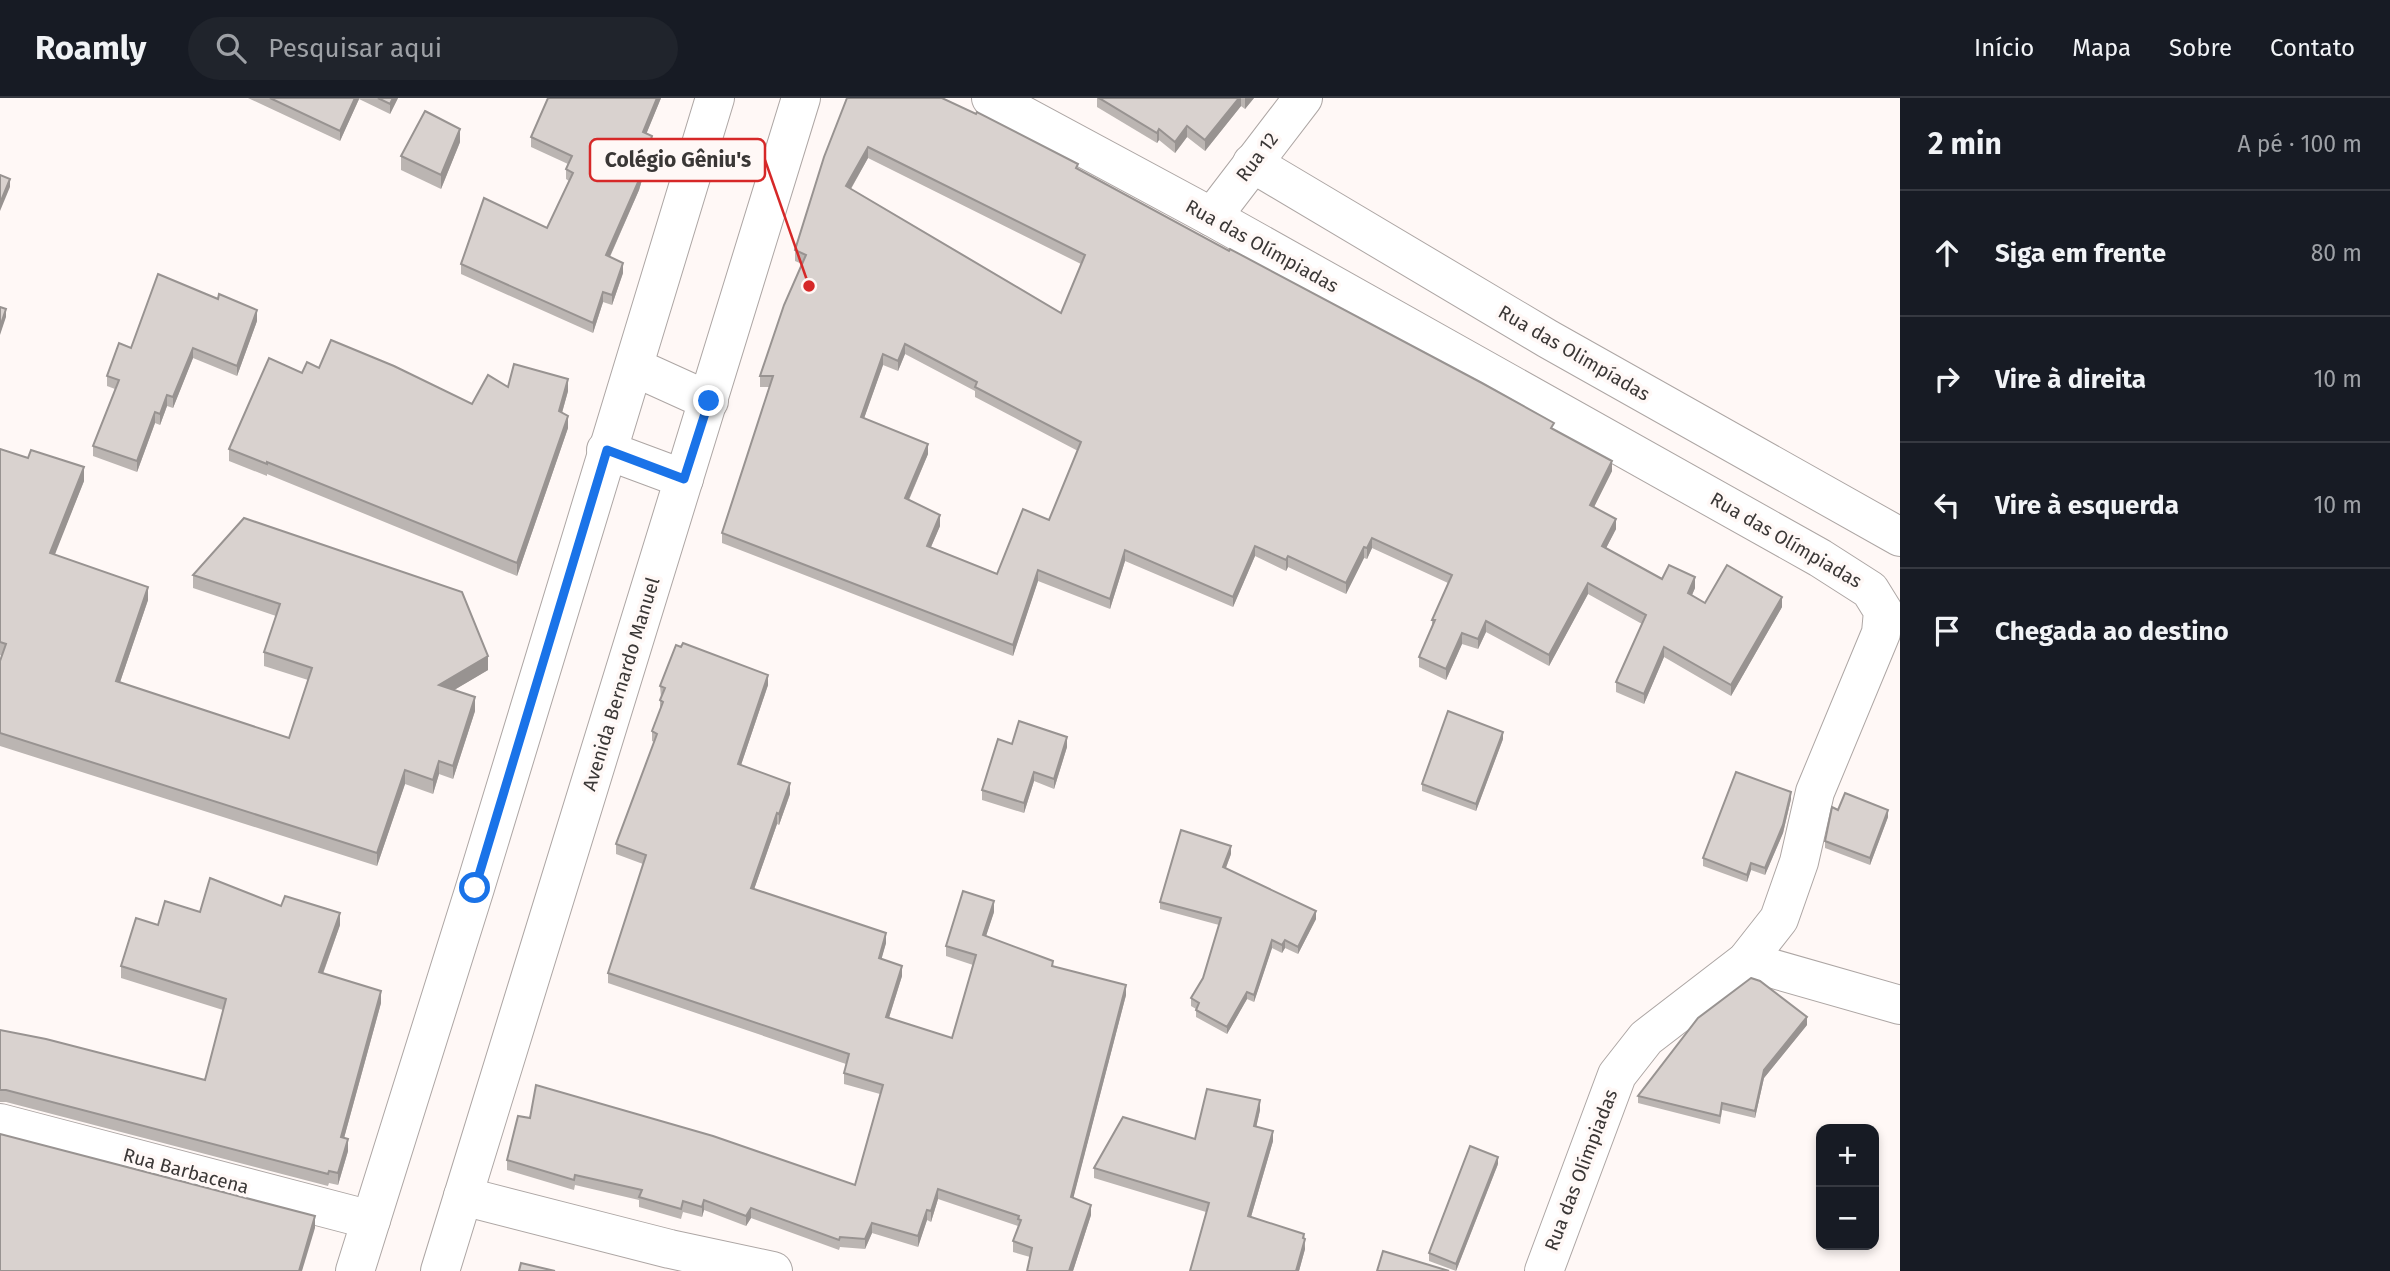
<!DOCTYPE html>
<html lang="pt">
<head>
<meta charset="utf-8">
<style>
	body { margin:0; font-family:"Fira Sans",sans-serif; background:#20242c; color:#f1f3f6 }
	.controls { position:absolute; right:21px; bottom:21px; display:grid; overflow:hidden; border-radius:14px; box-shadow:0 4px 10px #0003 }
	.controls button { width:63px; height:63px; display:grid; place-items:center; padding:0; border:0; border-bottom:2px solid #363941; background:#171b24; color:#f1f3f6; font:35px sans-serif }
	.stop { position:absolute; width:21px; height:21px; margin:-16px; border:5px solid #1a73e8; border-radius:50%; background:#fff }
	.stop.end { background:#1a73e8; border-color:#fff; box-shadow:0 2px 7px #0008 }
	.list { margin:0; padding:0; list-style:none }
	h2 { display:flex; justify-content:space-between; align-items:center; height:91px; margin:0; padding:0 28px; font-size:30px }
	h2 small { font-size:23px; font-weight:400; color:#9ea1a6 }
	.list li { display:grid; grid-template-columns:46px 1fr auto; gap:21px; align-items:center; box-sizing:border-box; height:126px; padding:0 28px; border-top:2px solid #363941 }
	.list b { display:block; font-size:26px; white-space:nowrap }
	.list em { font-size:23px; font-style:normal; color:#9ea1a6 }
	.icon { flex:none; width:38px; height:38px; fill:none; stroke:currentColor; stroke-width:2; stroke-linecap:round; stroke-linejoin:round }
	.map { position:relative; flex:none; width:1900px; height:1173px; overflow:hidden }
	header { display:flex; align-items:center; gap:42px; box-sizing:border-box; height:98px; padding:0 35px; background:#171b24; border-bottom:2px solid #363941 }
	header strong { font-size:33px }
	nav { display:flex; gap:38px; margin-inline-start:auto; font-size:24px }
	.search { width:490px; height:63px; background:#20242c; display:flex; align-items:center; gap:18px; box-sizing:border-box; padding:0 24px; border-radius:38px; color:#9ea1a6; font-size:26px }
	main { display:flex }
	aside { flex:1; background:#171b24 }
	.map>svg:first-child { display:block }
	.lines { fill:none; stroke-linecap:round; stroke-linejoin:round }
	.minor-casing { stroke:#ada6a4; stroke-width:40 }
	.major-casing { stroke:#ada6a4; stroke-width:40 }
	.minor { stroke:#fff; stroke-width:38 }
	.major { stroke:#fff; stroke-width:38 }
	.wall { fill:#bbb5b2; fill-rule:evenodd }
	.shaded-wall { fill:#989391 }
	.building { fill:#d9d2cf; stroke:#989391; stroke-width:2; fill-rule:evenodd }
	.route { stroke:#1a73e8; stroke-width:9 }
	.labels { text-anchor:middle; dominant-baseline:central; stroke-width:7; stroke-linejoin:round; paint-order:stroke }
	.street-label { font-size:19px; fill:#3a3736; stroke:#fff8f6 }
	.leader { fill:none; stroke:#d62828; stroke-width:2.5 }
	.callout-dot { fill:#d62828; stroke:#fff8f6; stroke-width:2.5 }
	.callout { fill:#fff8f6; stroke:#d62828; stroke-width:2.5 }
	.callout-label { font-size:21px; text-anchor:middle; font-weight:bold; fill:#3a3736 }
</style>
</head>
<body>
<header>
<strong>Roamly</strong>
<div class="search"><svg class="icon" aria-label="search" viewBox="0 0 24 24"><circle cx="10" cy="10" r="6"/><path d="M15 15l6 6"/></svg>Pesquisar aqui</div>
<nav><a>Início</a><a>Mapa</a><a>Sobre</a><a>Contato</a></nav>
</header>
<main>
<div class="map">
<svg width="1900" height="1173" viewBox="0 0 1900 1173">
	<rect width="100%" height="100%" fill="#fff8f6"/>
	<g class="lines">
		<defs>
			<g id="minor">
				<polyline points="991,0 1212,119 1820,460 1870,492 1883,513 1881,535 1815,694 1799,764 1779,821 1746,863 1646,940 1617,977 1544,1173"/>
				<polyline points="1252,65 1548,241 1900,439"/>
				<polyline points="1212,119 1303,0"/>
				<polyline points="1746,863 1900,907"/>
				<polyline points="0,1025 371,1122"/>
				<polyline points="463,1098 670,1151 773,1173"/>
			</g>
			<g id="major">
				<polyline points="634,269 709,303"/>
				<polyline points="606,352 684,381"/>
				<polyline points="355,1173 475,790 715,0"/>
				<polyline points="440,1173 801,0"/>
			</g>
		</defs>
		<use href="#minor" class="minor-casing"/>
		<use href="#major" class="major-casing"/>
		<use href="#minor" class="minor"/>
		<use href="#major" class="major"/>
	</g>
	<g class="wall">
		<polygon points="248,0 398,0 390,16 359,1 340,43"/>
		<polygon points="548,0 661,0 646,36 652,48 639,92 610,159 623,175 612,207 603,204 593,235 461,176 461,166 547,130 569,83 566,81 566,71 568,66 531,49 531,39"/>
		<polygon points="1097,0 1254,0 1245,11 1241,8 1205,53 1187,39 1175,55 1159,42 1157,45 1097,9"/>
		<path d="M976 16 1078 71 1554 332 1612 373 1594 409 1616 431 1606 450 1662 481 1695 490 1692 497 1705 505 1782 509 1731 598 1664 559 1644 606 1616 594V584L1642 526 1588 496 1549 568 1486 534 1478 551 1462 546 1446 582 1419 569V559L1432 530V522L1448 485 1372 450 1367 461 1364 460 1346 496 1288 469 1286 473 1255 458 1233 509 1125 463 1110 511 1038 483 1013 558 722 445V435L770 289H760V278L802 166 795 163V152L824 59ZM868 60 1081 166 1061 215 851 91ZM905 256 975 293V299L1078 353 1049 422 997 476 931 449 940 428 909 402 928 356 864 320 883 267 898 273Z"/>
		<polygon points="460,44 441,91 401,72 401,58"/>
		<polygon points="257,223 237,278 193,260 173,310 167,308 160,327 155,325 137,374 93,358 93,348 115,291 107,288 107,278 131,250"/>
		<polygon points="319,270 472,306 508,289 568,293 562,315 568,330 517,478 267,376 267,378 229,363 229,351 302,275"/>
		<polygon points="0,351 84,383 54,457 148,502 120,584 289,640 308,582 264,568 264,554 276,518 193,490 193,477 488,572 454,592 475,613 453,681 439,676 433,696 405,686 377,768 0,648 0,563 2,558 0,557"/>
		<polygon points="768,587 741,667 790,696 779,727 777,726 754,791 886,845 881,861 902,878 889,920 952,940 973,867 946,858 946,848 994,814 986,838 1053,868 1126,897 1073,1100 1091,1117 1073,1173 1027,1173 1030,1159 1013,1154 1013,1143 1018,1128 938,1101 931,1124 927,1122 918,1149 872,1135 865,1151 840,1149 839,1152 751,1120 746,1128 704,1112 702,1119 683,1114 681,1121 639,1109 639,1102 575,1087 574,1092 507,1072 507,1062 855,1087 880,996 844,986 844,975 846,966 608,885 608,875 643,766 616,756 616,746 654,644 652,643 652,633 660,612 660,602 661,599 660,588"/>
		<polygon points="1503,641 1476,713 1422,693 1422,686"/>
		<polygon points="1012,646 1067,649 1054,691 1034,683 1024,715 982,702 982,692"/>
		<polygon points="1791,701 1783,735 1765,777 1751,772 1747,784 1703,768 1703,760"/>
		<polygon points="1838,712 1888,719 1870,767 1825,750 1825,743"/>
		<polygon points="1231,756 1226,770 1316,821 1298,856 1285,850 1282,855 1272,850 1254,904 1247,901 1227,936 1196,919 1196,911 1191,908 1191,900 1203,880 1219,827 1160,811 1160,804"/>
		<polygon points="281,808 340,827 323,876 381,905 344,1040 348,1053 338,1087 329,1085 328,1088 6,1004 0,1004 0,932 205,982 223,912 121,880 121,868 158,827 200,814"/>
		<polygon points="1807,927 1764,980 1755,1020 1722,1012 1720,1026 1638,1005 1638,998"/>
		<polygon points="1260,1012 1256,1029 1273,1043 1251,1119 1304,1141 1305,1151 1299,1173 1190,1173 1206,1114 1094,1080 1094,1070 1195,1041"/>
		<polygon points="1498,1066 1456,1173 1429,1163 1429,1155"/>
	</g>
	<g class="shaded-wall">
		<polygon points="355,0 359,0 359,1 340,43 340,33"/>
		<polygon points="393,0 398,0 390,16 390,6"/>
		<polygon points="657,0 661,0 643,44 643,34"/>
		<polygon points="1239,0 1241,0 1241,8 1205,53 1205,42"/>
		<polygon points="1245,0 1254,0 1245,11"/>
		<polygon points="1187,28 1187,39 1175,55 1175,44"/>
		<polygon points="460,31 460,44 441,91 441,77"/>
		<polygon points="1159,31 1159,42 1157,45 1157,35"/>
		<polygon points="652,38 652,48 639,92 606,167 606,157"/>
		<polygon points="868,49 868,60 846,99 846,88"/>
		<polygon points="10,81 10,89 0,113 0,105"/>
		<polygon points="623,165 623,175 612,207 612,197"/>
		<polygon points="603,194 603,204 593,235 593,225"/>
		<polygon points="6,211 6,219 0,237 0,229"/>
		<polygon points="257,212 257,223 237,278 237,268"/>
		<polygon points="905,246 905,256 898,273 898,263"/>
		<polygon points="193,250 193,260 173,310 173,299"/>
		<polygon points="883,256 883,267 861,329 861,319"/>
		<polygon points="568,281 568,293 559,325 559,313"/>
		<polygon points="167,297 167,308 160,327 160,316"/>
		<polygon points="155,314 155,325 137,374 137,363"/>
		<polygon points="568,318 568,330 517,478 517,465"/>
		<polygon points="928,346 928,356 905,410 905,400"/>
		<polygon points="1612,363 1612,373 1590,417 1590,407"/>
		<polygon points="84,369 84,383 50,469 50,455"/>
		<polygon points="940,417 940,428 927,458 927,448"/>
		<polygon points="1616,421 1616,431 1602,458 1602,448"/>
		<polygon points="1372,440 1372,450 1367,461 1367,450"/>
		<polygon points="1255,448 1255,458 1233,509 1233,499"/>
		<polygon points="1364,449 1364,460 1346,496 1346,485"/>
		<polygon points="1125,452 1125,463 1110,511 1110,501"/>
		<polygon points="1288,458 1288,469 1286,473 1286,462"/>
		<polygon points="1038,472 1038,483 1013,558 1013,547"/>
		<polygon points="1695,479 1695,490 1688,506 1688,495"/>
		<polygon points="1588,485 1588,496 1549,568 1549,557"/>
		<polygon points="148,489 148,502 116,596 116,583"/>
		<polygon points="1782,499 1782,509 1731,598 1731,587"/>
		<polygon points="1486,523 1486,534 1478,551 1478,541"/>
		<polygon points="1462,535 1462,546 1446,582 1446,571"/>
		<polygon points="1664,549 1664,559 1644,606 1644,596"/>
		<polygon points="488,558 488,572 439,601 439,587"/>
		<polygon points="768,577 768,587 738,676 738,666"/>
		<polygon points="475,599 475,613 453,681 453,668"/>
		<polygon points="1503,634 1503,641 1476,713 1476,706"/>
		<polygon points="1067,639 1067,649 1054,691 1054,681"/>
		<polygon points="439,663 439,676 433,696 433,682"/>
		<polygon points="405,672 405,686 377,768 377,755"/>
		<polygon points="1034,674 1034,683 1024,715 1024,705"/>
		<polygon points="790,685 790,696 779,727 779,716"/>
		<polygon points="1791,694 1791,701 1783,735 1765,777 1765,770"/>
		<polygon points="1888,712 1888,719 1870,767 1870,760"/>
		<polygon points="777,715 777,726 751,800 751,790"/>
		<polygon points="1231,748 1231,756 1223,777 1223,769"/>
		<polygon points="1751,765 1751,772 1747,784 1747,777"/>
		<polygon points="994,803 994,814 983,847 983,837"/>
		<polygon points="1316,813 1316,821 1298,856 1298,849"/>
		<polygon points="340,815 340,827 319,886 319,874"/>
		<polygon points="886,835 886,845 879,870 879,860"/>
		<polygon points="1272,842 1272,850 1254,904 1254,897"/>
		<polygon points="1285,842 1285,850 1282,855 1282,847"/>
		<polygon points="902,868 902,878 886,929 886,919"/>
		<polygon points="1126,887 1126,897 1071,1109 1071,1099"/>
		<polygon points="381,893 381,905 341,1051 341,1039"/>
		<polygon points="1247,894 1247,901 1227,936 1227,929"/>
		<polygon points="1807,919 1807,927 1764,980 1755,1020 1755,1013 1764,972"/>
		<polygon points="1260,1002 1260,1012 1254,1039 1254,1028"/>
		<polygon points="1273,1033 1273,1043 1248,1129 1248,1118"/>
		<polygon points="348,1041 348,1053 338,1087 338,1075"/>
		<polygon points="1498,1059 1498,1066 1456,1173 1456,1166"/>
		<polygon points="938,1091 938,1101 931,1124 931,1113"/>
		<polygon points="704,1102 704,1112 702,1119 702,1109"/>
		<polygon points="1091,1107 1091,1117 1073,1173 1069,1173"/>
		<polygon points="751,1110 751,1120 746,1128 746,1118"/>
		<polygon points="927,1112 927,1122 918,1149 918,1138"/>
		<polygon points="315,1118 315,1130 302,1173 299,1173"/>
		<polygon points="872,1125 872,1135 865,1151 865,1141"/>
		<polygon points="1304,1136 1305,1151 1299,1173 1296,1173"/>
	</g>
	<g class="building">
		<polygon points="270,0 355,0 340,33"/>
		<polygon points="378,0 393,0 390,6"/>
		<polygon points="548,0 657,0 643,34 652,38 639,82 606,157 623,165 612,197 603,194 593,225 461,166 484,100 547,130 573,75 566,71 572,58 531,39"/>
		<path d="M847 0H942L976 16 977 14 1078 66 1076 70 1229 153 1230 151 1482 285 1554 325 1551 330 1612 363 1590 407 1616 421 1602 448 1662 481 1669 467 1695 479 1688 495 1705 505 1727 467 1782 499 1731 587 1664 549 1644 596 1616 584 1646 517 1588 485 1549 557 1486 523 1478 541 1462 535 1446 571 1419 559 1435 522H1432L1452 477 1372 440 1367 450 1364 449 1346 485 1288 458 1286 462 1255 448 1233 499 1125 452 1110 501 1038 472 1013 547 722 435 773 278H760L784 207 806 157 795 152 824 59ZM868 49 1085 157 1061 215 846 88ZM905 246 977 284 975 289 1081 344 1049 422 1023 411 997 476 927 448 940 417 905 400 928 346 861 319 883 256 898 263Z"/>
		<polygon points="1099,0 1239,0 1205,42 1187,28 1175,44 1159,31 1157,35"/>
		<polygon points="425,13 460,31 441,77 401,58"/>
		<polygon points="0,77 10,81 0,105"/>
		<polygon points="158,176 218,201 219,196 257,212 237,268 193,250 173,299 167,297 160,316 155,314 137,363 93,348 119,282 107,278 119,245 131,250"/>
		<polygon points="0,209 6,211 0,229"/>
		<polygon points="331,242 394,268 472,306 488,277 508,289 514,266 568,281 559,313 568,318 517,465 267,364 267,366 229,351 269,260 302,275 307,264 319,270"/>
		<polygon points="0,351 28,360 31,352 84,369 50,455 148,489 116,583 289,640 312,570 264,554 280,506 193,477 244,420 462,494 488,558 439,587 475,599 453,668 439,663 433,682 405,672 377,755 0,635 0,563 6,546 0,544"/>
		<polygon points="683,545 768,577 738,666 790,685 779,716 777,715 751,790 886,835 879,860 902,868 886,919 952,940 976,857 946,848 963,793 994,803 983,837 1053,863 1052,868 1126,887 1071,1099 1091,1107 1069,1173 1027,1173 1032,1150 1013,1143 1021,1122 1018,1121 1019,1118 938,1091 931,1113 927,1112 918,1138 872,1125 865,1141 840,1139 839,1142 751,1110 746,1118 704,1102 702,1109 683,1103 681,1111 639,1099 642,1092 575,1077 574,1082 507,1062 518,1018 530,1020 536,987 713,1038 855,1087 883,987 844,975 849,956 608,875 646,757 616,746 657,636 652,633 663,604 660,602 665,590 660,588 676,547 681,549"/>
		<polygon points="1448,613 1503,634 1476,706 1422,686"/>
		<polygon points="1019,623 1067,639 1054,681 1034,674 1024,705 982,692 998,641 1012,646"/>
		<polygon points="1736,674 1791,694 1783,727 1765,770 1751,765 1747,777 1703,760"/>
		<polygon points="1845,695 1888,712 1870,760 1825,743 1832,709 1838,712"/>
		<polygon points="1181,732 1231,748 1223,769 1316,813 1298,849 1285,842 1282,847 1272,842 1254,897 1247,894 1227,929 1196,912 1199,905 1191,900 1203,880 1221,820 1160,804"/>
		<polygon points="210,780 281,808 285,798 340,815 319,874 381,893 341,1039 348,1041 338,1075 329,1073 328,1076 6,992 0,992 0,932 46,941 205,982 226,901 121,868 136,820 158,827 165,803 200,814"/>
		<polygon points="1751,880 1760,883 1807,919 1764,972 1755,1013 1722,1005 1720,1018 1638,998 1698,920"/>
		<polygon points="1207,991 1260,1002 1254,1028 1273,1033 1248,1118 1304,1136 1303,1140 1305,1141 1296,1173 1190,1173 1209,1105 1094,1070 1123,1019 1195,1041"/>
		<polygon points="0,1036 315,1118 299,1173 0,1173"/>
		<polygon points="1470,1048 1498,1059 1456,1166 1429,1155"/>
		<polygon points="1383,1153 1449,1173 1377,1173"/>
		<polygon points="521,1165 555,1173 519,1173"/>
	</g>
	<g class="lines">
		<polyline class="route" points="475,790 607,352 684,381 709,303"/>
	</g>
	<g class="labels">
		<g class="street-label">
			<text transform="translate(1257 59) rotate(-53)">Rua 12</text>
			<text transform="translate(1262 148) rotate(29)">Rua das Olímpiadas</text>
			<text transform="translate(1574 255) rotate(30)">Rua das Olimpíadas</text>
			<text transform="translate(1786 442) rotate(30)">Rua das Olímpiadas</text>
			<text transform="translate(621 586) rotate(-73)">Avenida Bernardo Manuel</text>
			<text transform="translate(1581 1072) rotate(-69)">Rua das Olímpiadas</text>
			<text transform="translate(186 1073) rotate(15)">Rua Barbacena</text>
		</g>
	</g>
	<path class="leader" d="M809 188L765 62"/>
	<circle class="callout-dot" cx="809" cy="188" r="7"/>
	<rect class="callout" x="590" y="41" width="175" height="42" rx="7"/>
	<g class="callout-label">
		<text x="678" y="69">Colégio Gêniu's</text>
	</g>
</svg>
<div class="controls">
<button>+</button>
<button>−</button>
</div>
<div class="stop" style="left:475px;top:790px"></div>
<div class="stop end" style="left:709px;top:303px"></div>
</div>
<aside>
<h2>2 min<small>A pé · 100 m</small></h2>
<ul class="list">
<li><svg class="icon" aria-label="ahead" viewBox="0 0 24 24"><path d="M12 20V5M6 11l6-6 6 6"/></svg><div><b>Siga em frente</b></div><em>80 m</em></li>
<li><svg class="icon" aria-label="right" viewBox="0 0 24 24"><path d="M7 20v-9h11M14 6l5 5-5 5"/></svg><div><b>Vire à direita</b></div><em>10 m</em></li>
<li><svg class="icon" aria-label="left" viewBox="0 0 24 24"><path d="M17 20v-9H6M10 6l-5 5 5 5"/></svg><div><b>Vire à esquerda</b></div><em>10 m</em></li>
<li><svg class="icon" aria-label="arrive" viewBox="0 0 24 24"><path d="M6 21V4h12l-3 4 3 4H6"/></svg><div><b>Chegada ao destino</b></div></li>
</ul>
</aside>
</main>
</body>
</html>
